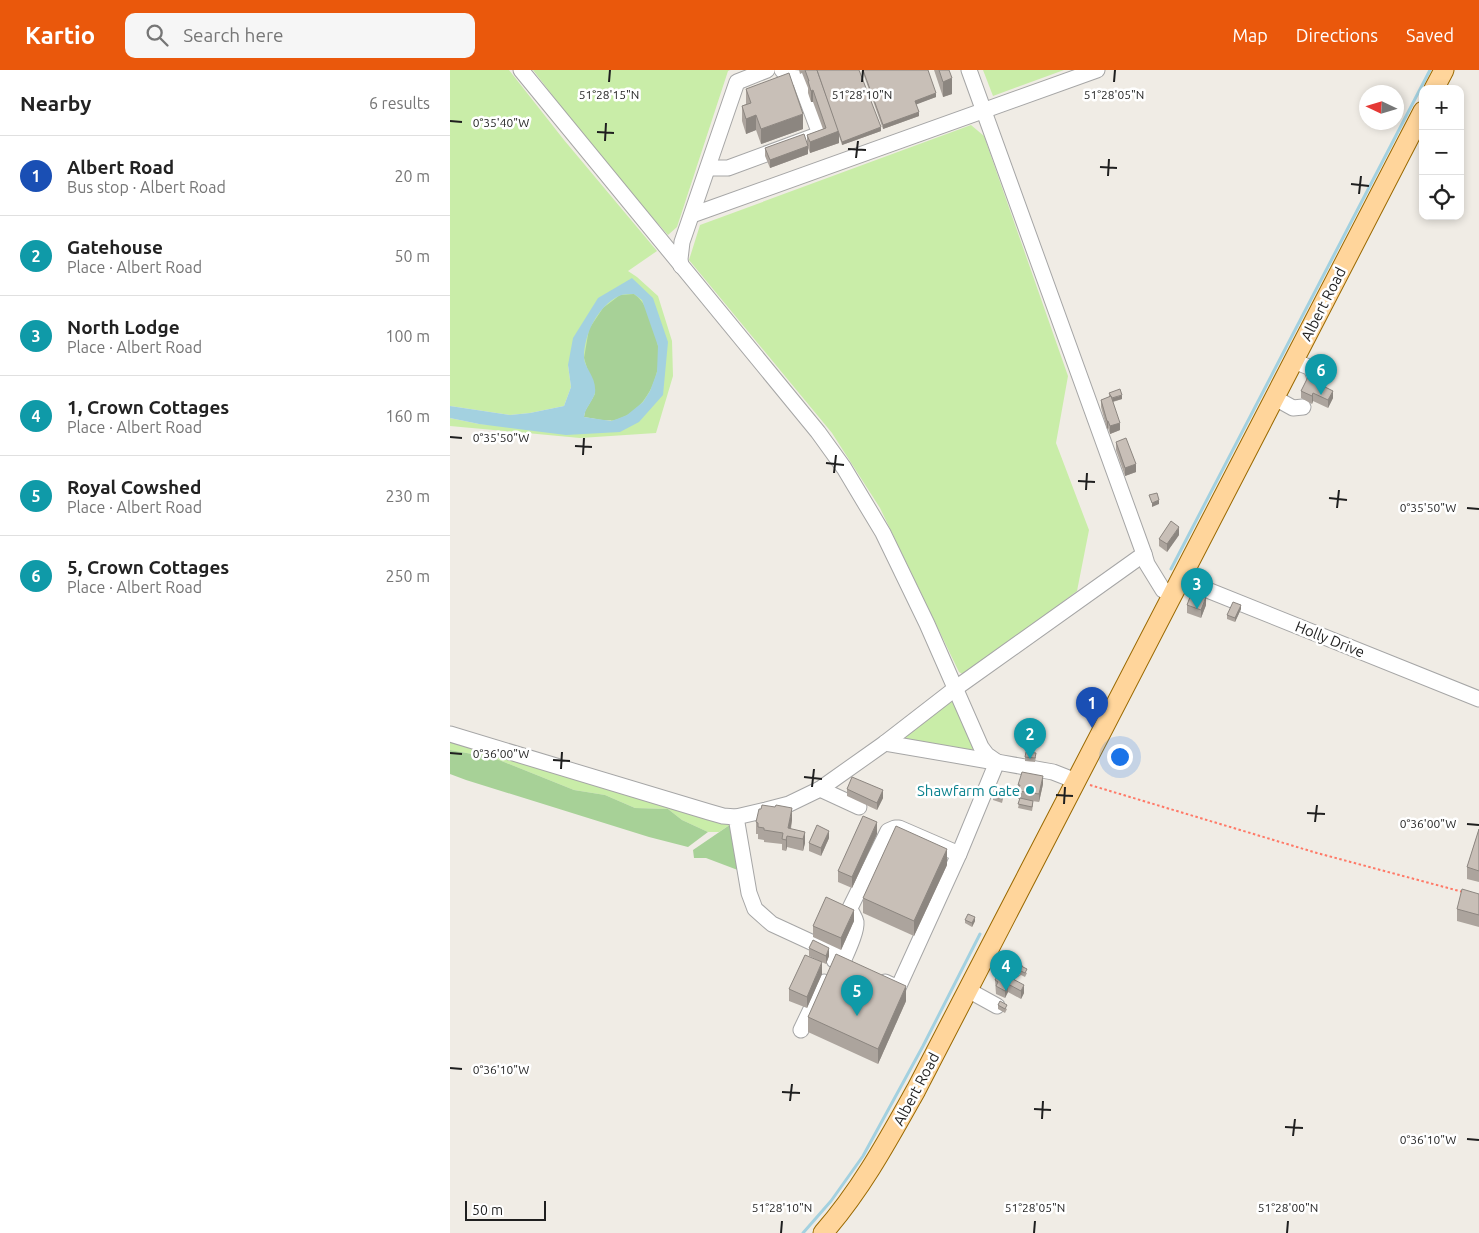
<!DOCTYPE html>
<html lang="en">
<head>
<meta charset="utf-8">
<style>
	body { margin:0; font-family:Ubuntu,sans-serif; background:#f6f6f6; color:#222 }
	.controls { position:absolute; right:15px; top:15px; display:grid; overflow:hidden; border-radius:10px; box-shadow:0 2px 8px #0003 }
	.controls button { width:45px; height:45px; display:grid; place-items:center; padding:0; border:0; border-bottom:1px solid #e0e0e0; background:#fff; color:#222; font:25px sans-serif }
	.compass { position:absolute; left:909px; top:15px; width:45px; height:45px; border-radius:50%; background:#fff; box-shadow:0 2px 8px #0003; rotate:274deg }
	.scale { position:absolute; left:15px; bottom:12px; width:81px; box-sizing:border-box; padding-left:5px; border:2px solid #1f1f1f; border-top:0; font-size:14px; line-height:18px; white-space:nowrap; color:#1f1f1f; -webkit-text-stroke:4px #fff; paint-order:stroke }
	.you { position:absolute; left:669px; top:686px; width:18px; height:18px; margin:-12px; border:4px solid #fff; border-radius:50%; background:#1a73e8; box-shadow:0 0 0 8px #1a73e833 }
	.badge { display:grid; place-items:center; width:32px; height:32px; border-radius:50%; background:#ea580c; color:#fff; font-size:16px; font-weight:700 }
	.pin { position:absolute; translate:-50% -41px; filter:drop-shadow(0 1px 2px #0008) }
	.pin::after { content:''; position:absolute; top:26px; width:18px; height:15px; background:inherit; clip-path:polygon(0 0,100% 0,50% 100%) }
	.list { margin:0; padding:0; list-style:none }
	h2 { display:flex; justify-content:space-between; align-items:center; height:65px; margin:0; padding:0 20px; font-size:21px }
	h2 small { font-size:16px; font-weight:400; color:#767676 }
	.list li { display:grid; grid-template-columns:32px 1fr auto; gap:15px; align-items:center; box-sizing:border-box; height:80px; padding:0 20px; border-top:1px solid #e0e0e0 }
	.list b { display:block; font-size:19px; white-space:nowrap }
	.list p { margin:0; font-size:16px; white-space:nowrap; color:#767676 }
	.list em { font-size:16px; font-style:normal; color:#767676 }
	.icon { flex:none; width:28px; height:28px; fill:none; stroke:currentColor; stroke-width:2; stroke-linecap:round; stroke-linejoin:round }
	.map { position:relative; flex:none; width:1029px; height:1163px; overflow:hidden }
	header { display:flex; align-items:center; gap:30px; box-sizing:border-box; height:70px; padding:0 25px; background:#ea580c; color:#fff }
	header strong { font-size:24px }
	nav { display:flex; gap:28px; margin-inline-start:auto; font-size:18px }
	.search { width:350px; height:45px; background:#f6f6f6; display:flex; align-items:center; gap:12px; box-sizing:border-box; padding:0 18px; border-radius:10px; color:#767676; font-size:19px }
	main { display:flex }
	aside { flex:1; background:#fff }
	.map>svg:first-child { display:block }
	.grass { fill:#c9eda8 }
	.forest { fill:#a7d197 }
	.water { fill:#a3d1e0; fill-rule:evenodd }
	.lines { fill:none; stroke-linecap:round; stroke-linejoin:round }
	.stream { stroke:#a3d1e0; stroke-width:3 }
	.minor-casing { stroke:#a6a6a6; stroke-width:17 }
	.major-casing { stroke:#9a6900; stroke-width:21 }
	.path { stroke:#ff7967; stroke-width:2; stroke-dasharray:2.5 2.5; stroke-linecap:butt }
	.minor { stroke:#fff; stroke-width:15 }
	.major { stroke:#ffd59b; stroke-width:19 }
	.wall { fill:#aca49d }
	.shaded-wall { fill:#8c8680 }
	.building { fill:#c8bfb7; stroke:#8c8680 }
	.ticks { fill:none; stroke:#1f1f1f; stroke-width:2 }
	.culture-dot { fill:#0f9aa8; stroke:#fff; stroke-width:2 }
	.labels { text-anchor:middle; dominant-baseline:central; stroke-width:5; stroke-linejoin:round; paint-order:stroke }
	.street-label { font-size:15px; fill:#1f1f1f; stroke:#fff }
	.culture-label { font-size:15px; fill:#0d838f; stroke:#fff; text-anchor:end }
	.ticks-label { font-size:12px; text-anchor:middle; fill:#1f1f1f; stroke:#fff; stroke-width:5; stroke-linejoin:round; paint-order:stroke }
</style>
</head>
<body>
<header>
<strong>Kartio</strong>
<div class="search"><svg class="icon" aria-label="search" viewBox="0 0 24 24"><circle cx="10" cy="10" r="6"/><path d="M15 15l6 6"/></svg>Search here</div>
<nav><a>Map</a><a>Directions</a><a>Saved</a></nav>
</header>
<main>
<aside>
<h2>Nearby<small>6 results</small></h2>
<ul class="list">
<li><span class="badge" style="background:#1a4fb4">1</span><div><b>Albert Road</b><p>Bus stop · Albert Road</p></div><em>20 m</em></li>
<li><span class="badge" style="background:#0f9aa8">2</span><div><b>Gatehouse</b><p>Place · Albert Road</p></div><em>50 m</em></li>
<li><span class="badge" style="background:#0f9aa8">3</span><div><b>North Lodge</b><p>Place · Albert Road</p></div><em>100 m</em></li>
<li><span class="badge" style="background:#0f9aa8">4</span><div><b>1, Crown Cottages</b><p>Place · Albert Road</p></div><em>160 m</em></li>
<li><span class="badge" style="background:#0f9aa8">5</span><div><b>Royal Cowshed</b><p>Place · Albert Road</p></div><em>230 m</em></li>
<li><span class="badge" style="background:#0f9aa8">6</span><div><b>5, Crown Cottages</b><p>Place · Albert Road</p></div><em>250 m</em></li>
</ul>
</aside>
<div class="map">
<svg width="1029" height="1163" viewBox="0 0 1029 1163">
	<rect width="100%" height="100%" fill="#f0ece5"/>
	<g class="grass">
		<polygon points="0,0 59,0 114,70 207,181 178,201 187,207 208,226 222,271 223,306 206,363 130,368 0,356 0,348 29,354 170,362 118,295 121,317 114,336 80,343 60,345 0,336"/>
		<polygon points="83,0 280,0 278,1 227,157 218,165 152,90"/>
		<polygon points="533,0 614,0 543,26"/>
		<polygon points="521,55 534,66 618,306 606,373 639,460 627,521 516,606 509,602 430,438 382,363 239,190 250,155"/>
		<polygon points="503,627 526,685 450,669"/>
		<polygon points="0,667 284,752 269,762 258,762 232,750 218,739 185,738 155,725 124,720 44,688 0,680"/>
	</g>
	<g class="forest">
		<path d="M184 224C195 232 197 241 201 253 203 260 207 268 208 276 213 305 195 343 165 350 155 352 143 348 134 347L135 341 145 324 134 288 139 259 153 238 170 225Z"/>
		<polygon points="0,680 44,688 124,720 155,725 185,738 218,739 232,750 258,762 238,777 199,767 16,710 0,704"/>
		<polygon points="284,752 293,802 256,788 244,788 243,780"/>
	</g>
	<path class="water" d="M182 208 203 228 218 272 213 325 189 352 170 362 116 365 29 354 0 348V336L60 345 80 343 114 336 121 317 118 295 123 268 148 228ZM184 224 192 230 208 276 207 302 200 321 193 332 177 345 167 349 161 351 134 347C135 338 143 331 145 323 147 307 134 298 134 287 134 264 148 236 169 226 173 224 179 224 184 224Z"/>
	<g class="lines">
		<g class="stream">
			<polyline points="721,499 980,0"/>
			<polyline points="353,1163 381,1131 413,1086 473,976 530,864"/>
		</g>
		<defs>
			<g id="minor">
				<polyline points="71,0 368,362 394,398 433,463 477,554 531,677 537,685 547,692"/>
				<polyline points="258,98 278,98 370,64 349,8 339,7 332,0"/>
				<polyline points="242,145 647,0"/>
				<polyline points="231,196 230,189 232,172 287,12 317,0"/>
				<polyline points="844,291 861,298 866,310"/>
				<polyline points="825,328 843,338 853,337"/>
				<polyline points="694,484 697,494 713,520 722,525"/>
				<polyline points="730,509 1029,629"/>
				<polyline points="0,664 259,742 273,746 286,747 299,823 305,839 322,854 387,884 384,890 395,895"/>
				<polyline points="435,673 545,692"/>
				<polyline points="370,719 409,737"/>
				<polyline points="286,747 316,740 339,734 370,719 435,673 506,618 694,484 519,0"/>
				<polyline points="536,886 565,899"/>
				<path d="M392 894C396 884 407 862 406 852 405 847 401 843 400 838L438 761 445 758H449L509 784"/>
				<polyline points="435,912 448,918 509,784 547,692 603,702 626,711"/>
				<polyline points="518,920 547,936"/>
				<polyline points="351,960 374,912"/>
			</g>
			<g id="major">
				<polyline points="984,19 994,0"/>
				<path d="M373 1163C411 1120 438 1070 466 1020L973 41"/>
			</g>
		</defs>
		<use href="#minor" class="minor-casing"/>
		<use href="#major" class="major-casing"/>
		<polyline class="path" points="640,715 867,783 1013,822"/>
		<use href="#minor" class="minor"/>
		<use href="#major" class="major"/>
	</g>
	<g class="wall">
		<polygon points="349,0 409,0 431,61 392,75 389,66 389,73 360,83 358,78 358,84 320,98 315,86 315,78 357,75 357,65 373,59 363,32 361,32 358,23 358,18 352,3 350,4"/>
		<polygon points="412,0 478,0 486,27 466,34 469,46 433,59"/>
		<polygon points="484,0 499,0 502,24 493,27"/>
		<polygon points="296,19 353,59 311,74 306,60 296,64 292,51 292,36 296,34"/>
		<polygon points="872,315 883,328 878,338 863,331 862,334 851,328 851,321"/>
		<polygon points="659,323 672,329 663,332 670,360 660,364 658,358 657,359 651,337 651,330 659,327"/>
		<polygon points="666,372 686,402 675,406 666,380"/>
		<polygon points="729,465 717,482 709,476 709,469"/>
		<polygon points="742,528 756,535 751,548 737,543 737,535"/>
		<polygon points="791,539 785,552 777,549 777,545"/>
		<polygon points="575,687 586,687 585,692 575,691"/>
		<polygon points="593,714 589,732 582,731 583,735 582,741 568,738 570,729 568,729 568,715"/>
		<polygon points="397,719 433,728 427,740 397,726"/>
		<polygon points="554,725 552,733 543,730 543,726"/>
		<polygon points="342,750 341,759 355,762 355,773 353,781 337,777 336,781 332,780 332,774 314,772 314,770 308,769 308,764 306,764 306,752"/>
		<polygon points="1029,759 1029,812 1017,809 1017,797"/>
		<polygon points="427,764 402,818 388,812 388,801"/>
		<polygon points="379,768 371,786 359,781 359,773"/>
		<polygon points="497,795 464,866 413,843 413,828"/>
		<polygon points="1029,824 1029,857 1007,851 1007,839"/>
		<polygon points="515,850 525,851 522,857 515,853"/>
		<polygon points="404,851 391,880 363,867 363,856"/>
		<polygon points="359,878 379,886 376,894 359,886"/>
		<polygon points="567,899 577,903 575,907 567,903"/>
		<polygon points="372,904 357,938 339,931 339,919"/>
		<polygon points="565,909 564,910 574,923 571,929 558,922 555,928 546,924 545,910"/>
		<polygon points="456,931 428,994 358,962 358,947"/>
		<polygon points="548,935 557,939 555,943 548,939"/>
	</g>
	<g class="shaded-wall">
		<polygon points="502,8 502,24 493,27 493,12"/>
		<polygon points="363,20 363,32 361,32 361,21"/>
		<polygon points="486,23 486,27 465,35 465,31"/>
		<polygon points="469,42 469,46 433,59 433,55"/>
		<polygon points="353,44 353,59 311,74 311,59"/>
		<polygon points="306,45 306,60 296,64 296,49"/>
		<polygon points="431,57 431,61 392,75 392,72"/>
		<polygon points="389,61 389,73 360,83 360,72"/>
		<polygon points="358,76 358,84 320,98 320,90"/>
		<polygon points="883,321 883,328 878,338 878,330"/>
		<polygon points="863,323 863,331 862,334 862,326"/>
		<polygon points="672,325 672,329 661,332 661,329"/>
		<polygon points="657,351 658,351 658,358 657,359"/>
		<polygon points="670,353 670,360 660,364 660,356"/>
		<polygon points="686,394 686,402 675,406 675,398"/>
		<polygon points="709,430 709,434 702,437 702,433"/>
		<polygon points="729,457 729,465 717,482 717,474"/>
		<polygon points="756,527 756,535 751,548 751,540"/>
		<polygon points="791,535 791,539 785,552 785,548"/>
		<polygon points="593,706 593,714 589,732 589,724"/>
		<polygon points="433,720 433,728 427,740 427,733"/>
		<polygon points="342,738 342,750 339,766 338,758"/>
		<polygon points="427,752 427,764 402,818 402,807"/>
		<polygon points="379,761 379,768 371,786 371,778"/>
		<polygon points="355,762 355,773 353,781 353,769"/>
		<polygon points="337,766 337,777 336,781 336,770"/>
		<polygon points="497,779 497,795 464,866 464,851"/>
		<polygon points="404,840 404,851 391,880 391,868"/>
		<polygon points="525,847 525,851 522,857 522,853"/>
		<polygon points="379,878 379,886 376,894 376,886"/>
		<polygon points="372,892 372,904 357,938 357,927"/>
		<polygon points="565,901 565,909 561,916 561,908"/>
		<polygon points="558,914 558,922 555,928 555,921"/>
		<polygon points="574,915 574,923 571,929 571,921"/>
		<polygon points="456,916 456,931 428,994 428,979"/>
	</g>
	<g class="building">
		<polygon points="355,0 367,0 389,61 360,72 357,65 376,58 363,20 361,21 358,11 359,11"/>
		<polygon points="367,0 409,0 431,57 392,72"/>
		<polygon points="413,0 478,0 486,23 465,31 469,42 433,55"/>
		<polygon points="489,0 499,0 502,8 493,12"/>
		<polygon points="339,3 353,44 311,59 306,45 296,49 292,36 301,33 296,19"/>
		<polygon points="354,64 358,76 320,90 315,78"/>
		<polygon points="860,303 872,309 869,314 883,321 878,330 863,323 862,326 851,321"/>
		<polygon points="670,319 672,325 662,328 659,323"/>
		<polygon points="661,326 670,353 660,356 658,351 657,351 651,330"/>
		<polygon points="676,368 686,394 675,398 666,372"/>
		<polygon points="707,423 709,430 702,433 699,425"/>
		<polygon points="721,451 729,457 717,474 709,469"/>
		<polygon points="745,523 756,527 751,540 737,535 740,527 742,528"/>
		<polygon points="783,532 791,535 785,548 777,545"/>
		<polygon points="576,682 586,683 585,688 575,687"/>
		<polygon points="572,702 593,706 589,724 568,721 570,715 568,715"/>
		<polygon points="402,707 433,720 427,733 397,719"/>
		<polygon points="546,718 554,721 552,729 543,726"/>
		<polygon points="570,728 583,731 582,737 568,734"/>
		<polygon points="312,735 325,737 326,735 342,738 338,758 355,762 353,769 337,766 336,770 332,769 333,763 314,760 314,758 308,757 308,753 306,752 309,739 311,739"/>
		<polygon points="413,746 427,752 402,807 388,801"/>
		<polygon points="367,755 379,761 371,778 359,773"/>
		<polygon points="446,756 497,779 464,851 413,828"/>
		<polygon points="1029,759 1029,801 1017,797"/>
		<polygon points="1012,819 1029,824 1029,845 1007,839"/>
		<polygon points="376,827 404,840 391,868 363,856"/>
		<polygon points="518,844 525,847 522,853 515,850"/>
		<polygon points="363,870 379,878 376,886 359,878"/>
		<polygon points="386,884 456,916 428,979 358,947"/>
		<polygon points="355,885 372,892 357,927 339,919"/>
		<polygon points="569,895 577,899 575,903 567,899"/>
		<polygon points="556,897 565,901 561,908 574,915 571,921 558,914 555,921 546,916 548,912 545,910 551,899 554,900"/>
		<polygon points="550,931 557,935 555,939 548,935"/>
	</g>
	<path class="ticks" d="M159 12 160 0M412 12 413 0M664 12 665 0M0 51 12 52M147 62 164 63M155 71 156 53M398 79 416 80M406 88 408 71M650 97 667 98M658 106 659 89M901 114 919 116M909 124 911 106M0 367 12 368M125 376 142 377M133 385 134 368M376 393 394 395M384 403 386 385M628 411 645 412M636 420 637 403M879 428 897 430M887 438 889 420M1017 438 1029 439M0 683 12 684M103 690 120 691M111 699 112 682M354 707 372 709M362 717 364 699M606 725 623 726M614 734 615 717M857 743 875 744M865 752 867 735M1017 754 1029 755M0 998 12 999M332 1022 350 1023M340 1031 342 1014M584 1039 601 1040M592 1049 593 1031M835 1057 853 1058M843 1066 845 1049M1017 1069 1029 1070M331 1163 332 1151M584 1163 585 1151M837 1163 838 1151"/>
	<circle class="culture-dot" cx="580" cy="720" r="5"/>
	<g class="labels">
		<g class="street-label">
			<text transform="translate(873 234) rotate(-63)">Albert Road</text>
			<text transform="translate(880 569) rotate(22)">Holly Drive</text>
			<text transform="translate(466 1019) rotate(-62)">Albert Road</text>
		</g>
		<g class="culture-label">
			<text x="570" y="720">Shawfarm Gate</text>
		</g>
	</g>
	<g class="ticks-label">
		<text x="159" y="29">51°28'15"N</text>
		<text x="412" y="29">51°28'10"N</text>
		<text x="664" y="29">51°28'05"N</text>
		<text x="51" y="57">0°35'40"W</text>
		<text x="51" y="372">0°35'50"W</text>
		<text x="978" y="442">0°35'50"W</text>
		<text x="51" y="688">0°36'00"W</text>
		<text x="978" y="758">0°36'00"W</text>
		<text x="51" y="1004">0°36'10"W</text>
		<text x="978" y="1074">0°36'10"W</text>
		<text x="332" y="1142">51°28'10"N</text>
		<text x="585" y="1142">51°28'05"N</text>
		<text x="838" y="1142">51°28'00"N</text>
	</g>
</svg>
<div class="controls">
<button>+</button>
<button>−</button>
<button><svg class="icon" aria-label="locate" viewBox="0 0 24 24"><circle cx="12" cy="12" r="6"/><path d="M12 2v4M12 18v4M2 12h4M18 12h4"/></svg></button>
</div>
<svg class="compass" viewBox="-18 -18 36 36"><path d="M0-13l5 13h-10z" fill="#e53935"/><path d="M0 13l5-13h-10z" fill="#767676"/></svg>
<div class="scale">50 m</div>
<div class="you"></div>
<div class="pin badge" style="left:642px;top:658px;background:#1a4fb4">1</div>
<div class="pin badge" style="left:580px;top:689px;background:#0f9aa8">2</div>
<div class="pin badge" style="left:747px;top:539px;background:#0f9aa8">3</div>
<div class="pin badge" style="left:556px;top:921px;background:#0f9aa8">4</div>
<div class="pin badge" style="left:407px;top:946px;background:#0f9aa8">5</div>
<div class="pin badge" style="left:871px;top:325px;background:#0f9aa8">6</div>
</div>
</main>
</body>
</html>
